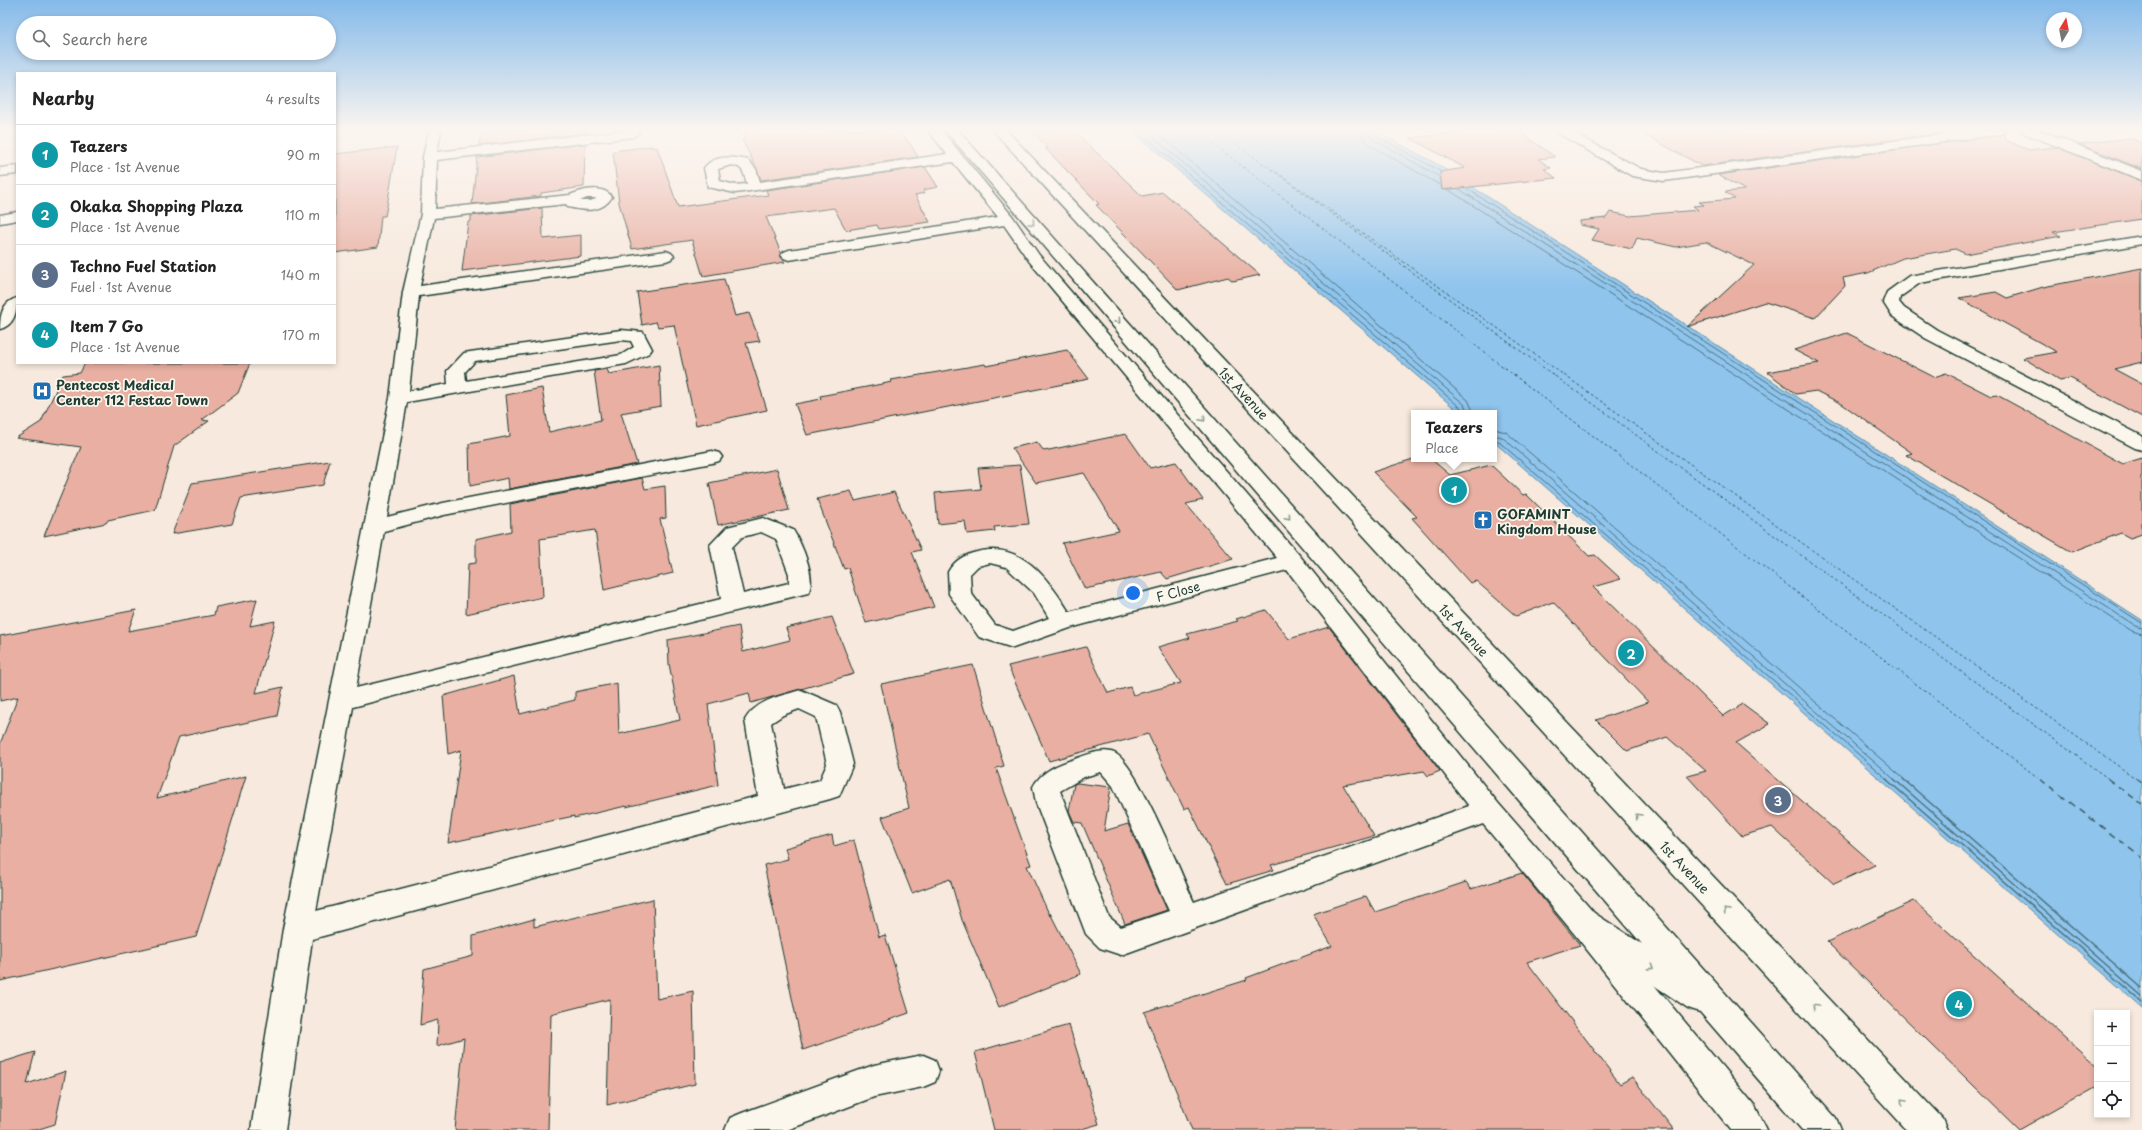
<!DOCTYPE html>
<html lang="en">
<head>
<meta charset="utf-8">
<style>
	body { margin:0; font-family:"Playpen Sans",sans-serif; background:#f6f6f6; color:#222 }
	.controls { position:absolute; right:12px; bottom:12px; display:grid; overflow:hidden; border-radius:0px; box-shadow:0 2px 6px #0003 }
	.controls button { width:36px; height:36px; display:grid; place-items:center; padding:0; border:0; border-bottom:1px solid #e0e0e0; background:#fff; color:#222; font:20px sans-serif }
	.compass { position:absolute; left:2046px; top:12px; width:36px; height:36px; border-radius:50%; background:#fff; box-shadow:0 2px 6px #0003; rotate:10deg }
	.you { position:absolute; left:1133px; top:593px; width:14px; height:14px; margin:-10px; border:3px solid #fff; border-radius:50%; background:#1a73e8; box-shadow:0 0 0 6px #1a73e833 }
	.badge { display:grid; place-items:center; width:26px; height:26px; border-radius:50%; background:#0f766e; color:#fff; font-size:13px; font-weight:700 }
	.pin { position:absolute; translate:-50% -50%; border:2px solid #fff; box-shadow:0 1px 4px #0006 }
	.popup { position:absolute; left:1411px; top:410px; width:86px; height:52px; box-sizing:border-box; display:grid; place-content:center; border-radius:0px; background:#fff; filter:drop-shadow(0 1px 3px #0005); font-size:13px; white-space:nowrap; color:#767676 }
	.popup b { font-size:15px; color:#222 }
	.popup::after { content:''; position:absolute; left:50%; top:100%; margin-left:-8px; border:8px solid transparent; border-top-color:#fff }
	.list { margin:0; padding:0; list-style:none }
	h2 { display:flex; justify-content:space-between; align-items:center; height:52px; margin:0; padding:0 16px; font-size:17px }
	h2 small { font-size:13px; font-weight:400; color:#767676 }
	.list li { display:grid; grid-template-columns:26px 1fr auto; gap:12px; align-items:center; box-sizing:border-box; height:60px; padding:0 16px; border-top:1px solid #e0e0e0 }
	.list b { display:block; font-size:15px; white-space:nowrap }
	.list p { margin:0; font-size:13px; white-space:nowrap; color:#767676 }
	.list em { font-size:13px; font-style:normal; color:#767676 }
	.icon { flex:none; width:22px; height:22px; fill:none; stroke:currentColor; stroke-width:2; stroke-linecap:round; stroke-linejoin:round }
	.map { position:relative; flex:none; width:2142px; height:1130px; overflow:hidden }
	.search { position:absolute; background:#fff; box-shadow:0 2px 6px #0003; left:16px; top:16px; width:320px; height:44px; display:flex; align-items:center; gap:10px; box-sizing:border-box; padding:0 14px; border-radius:22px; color:#767676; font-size:15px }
	.panel { position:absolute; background:#fff; box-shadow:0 2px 6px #0003; left:16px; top:72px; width:320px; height:292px; border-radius:0px }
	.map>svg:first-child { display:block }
	.water { fill:#8fc4ed; stroke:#628ea3 }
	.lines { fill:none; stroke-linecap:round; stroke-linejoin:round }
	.shore-far1 { stroke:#4c737e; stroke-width:1 }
	.shore { stroke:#4c737e; stroke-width:1.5 }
	.ferry-far1 { stroke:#3b5f62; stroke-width:1; stroke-dasharray:3 2.5; stroke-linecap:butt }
	.ferry { stroke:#3b5f62; stroke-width:1.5; stroke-dasharray:7 5.5; stroke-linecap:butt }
	.building { fill:#e8afa2; stroke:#1f3d34 }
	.street-casing { stroke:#1f3d34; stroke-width:3 }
	.secondary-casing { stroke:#1f3d34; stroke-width:3 }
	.street { fill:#fbf7ec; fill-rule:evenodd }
	.secondary { fill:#fbf7ec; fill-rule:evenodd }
	.oneway { stroke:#8d9a90 }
	.labels { text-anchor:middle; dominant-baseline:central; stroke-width:3.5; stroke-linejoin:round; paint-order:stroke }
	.poi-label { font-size:13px; font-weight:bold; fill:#1f3d34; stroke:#fbf7ec; text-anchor:start }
	.street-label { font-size:13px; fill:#1f3d34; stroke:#fbf7ec }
</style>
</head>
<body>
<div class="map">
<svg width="2142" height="1130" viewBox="0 0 2142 1130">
	<rect width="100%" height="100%" fill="#f7e9dd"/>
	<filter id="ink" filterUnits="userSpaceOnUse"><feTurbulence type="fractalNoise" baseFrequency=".025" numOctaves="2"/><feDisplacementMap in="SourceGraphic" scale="8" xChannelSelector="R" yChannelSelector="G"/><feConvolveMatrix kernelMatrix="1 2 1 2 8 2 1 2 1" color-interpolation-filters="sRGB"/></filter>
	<g filter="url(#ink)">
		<polygon class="water" points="1131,130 1374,130 1437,164 2142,620 2142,1008 1494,442 1494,413 1460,413"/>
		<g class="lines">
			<g class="shore-far1">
				<polyline points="1137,130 1461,408 1463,413"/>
				<polyline points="1145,130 1464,404 1468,413"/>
				<polyline points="1154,130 1468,400 1474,413"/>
				<polyline points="1362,130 1363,138 1368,144 1440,185"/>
				<polyline points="1368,130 1369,135 1373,139 1440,177"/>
				<polyline points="1373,130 1375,135 1440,171"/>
				<polyline points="1466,188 2142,623"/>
				<polyline points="1459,189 2136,626 2142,628"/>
				<polyline points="1449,190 2132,631 2142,634"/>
				<polyline points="1494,429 1506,432 1905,780"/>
				<polyline points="1494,435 1502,437 1895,780"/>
				<polyline points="1494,440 1498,441 1888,780"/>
			</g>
			<g class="shore">
				<polyline points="1886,779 2142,1002"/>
				<polyline points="1894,779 2142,996"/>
				<polyline points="1903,779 2142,988"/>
			</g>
			<g class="ferry-far1">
				<polyline points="1195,130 2041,780"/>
				<polyline points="1217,130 2110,780"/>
				<polyline points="1272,169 2138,780"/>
			</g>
			<g class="ferry">
				<polyline points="2040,779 2142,858"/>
				<polyline points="2108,779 2142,804"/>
				<polyline points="2137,779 2142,783"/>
			</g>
		</g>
		<g class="building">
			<polygon points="520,130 586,130 586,133 479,146 481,134"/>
			<polygon points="746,130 897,130 909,142 918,157 761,180 757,169 742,140 745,139 743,134 747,133"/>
			<polygon points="1031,130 1073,130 1142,196 1163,192 1260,275 1233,281 1228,277 1178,290 1096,205 1099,204 1045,148 1048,148"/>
			<polygon points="1483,130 1517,130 1555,157 1538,159 1551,168 1544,169 1556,178 1442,190 1440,172 1465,168 1410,138"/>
			<polygon points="1636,130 1963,130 1702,166"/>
			<polygon points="2005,133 2005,140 2029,150 2056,147 2142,181 2142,219 2053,232 2061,236 1966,254 1955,249 1903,258 1868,273 1843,278 1845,286 1815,318 1765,302 1687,327 1754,265 1706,242 1676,247 1637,238 1632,249 1592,240 1599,229 1580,225 1580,221 1606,218 1610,212 1630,216 1698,210 1693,206 1704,205 1699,202 1735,199 1725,192 1745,190 1718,175 2001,135"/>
			<polygon points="2130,138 2142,143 2142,169 2079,144"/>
			<polygon points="585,144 584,187 541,193 541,196 472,204 477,157"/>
			<polygon points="652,146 653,148 657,147 678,207 768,195 766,190 925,167 938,187 923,190 925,193 915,195 930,222 879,229 877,225 846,230 834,208 766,217 781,253 780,256 785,262 703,276 692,240 632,249 619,203 613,151"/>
			<polygon points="397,147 387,206 385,216 381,216 378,247 335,253 335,154"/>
			<polygon points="542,208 543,239 581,235 581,256 462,271 468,222 471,221 471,216"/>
			<polygon points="2142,268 2142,362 2114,369 2142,384 2142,417 2070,378 2060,380 2023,358 2057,352 1959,298 1996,292 2007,298 2043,287"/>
			<polygon points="724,279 735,316 749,313 760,341 746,343 767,410 696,425 674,325 658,327 656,322 642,325 637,292"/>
			<polygon points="1847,333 1934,377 1946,373 1991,396 1997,395 2123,464 2142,458 2142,534 2130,538 2121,533 2072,552 1906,455 1912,453 1842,404 1816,391 1796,394 1767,372 1819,363 1794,350"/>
			<polygon points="1067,350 1089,379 807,435 795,404 821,399 820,396 892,382 891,380 985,364 986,366"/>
			<polygon points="85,363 250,363 238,393 202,420 209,421 174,446 155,510 108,520 106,523 44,536 81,447 16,438 41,422 63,375 80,373"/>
			<polygon points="659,365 661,406 621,413 637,464 509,489 508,478 470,486 469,444 510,436 506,395 542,388 549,432 601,420 594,371 607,369 609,374"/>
			<polygon points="1126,434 1150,468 1176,462 1203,500 1186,504 1233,559 1167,579 1161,572 1085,589 1062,543 1119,531 1084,473 1036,483 1012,448 1037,442 1044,451"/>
			<polygon points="1413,459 1431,459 1450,475 1491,465 1523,495 1526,494 1589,556 1595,555 1621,579 1593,587 1723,716 1743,704 1770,724 1736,743 1875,865 1834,884 1772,827 1742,836 1687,776 1706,771 1667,737 1627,751 1596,720 1648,702 1553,602 1516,616 1476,581 1470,583 1412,518 1417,517 1373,472"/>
			<polygon points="330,461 323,485 241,498 232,524 172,534 192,483"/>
			<polygon points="1020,465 1029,524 994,527 995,531 967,534 965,521 938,524 935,493 981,489 978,468"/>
			<polygon points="777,469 789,510 718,525 709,483"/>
			<polygon points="642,478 645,489 665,486 666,518 660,519 673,573 604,590 595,530 540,539 543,597 466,614 468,564 476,563 476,539 511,531 510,504"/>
			<polygon points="851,491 855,501 894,492 921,550 912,552 934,607 866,623 848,568 844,569 817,499"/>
			<polygon points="257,599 250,626 275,621 256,693 283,687 277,716 179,737 157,798 246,776 196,937 0,981 0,744 18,697 0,701 0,636 136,610 128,631 214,615 216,607"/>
			<polygon points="1266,610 1289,639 1329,627 1440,771 1428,776 1424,771 1343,785 1374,836 1271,865 1274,870 1227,884 1189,807 1184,809 1148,734 1049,761 1008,666 1086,647 1108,693 1130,687 1133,695 1181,683 1158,647 1190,638 1187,634 1238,621 1236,619"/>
			<polygon points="832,617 854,674 751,703 749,693 708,704 718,785 626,807 626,806 574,818 574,816 448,843 461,750 448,754 443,696 514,676 520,714 575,700 575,692 617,683 619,734 680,720 669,664 668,640 739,626 743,652 790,640 786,628"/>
			<polygon points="973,665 1004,766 996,768 1031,865 1027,866 1050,916 1050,913 1081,974 999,1007 962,920 950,879 912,893 882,817 909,808 881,684"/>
			<polygon points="1077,783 1111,787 1104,831 1128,824 1167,910 1125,924 1082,823 1074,822 1069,811 1074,784"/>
			<polygon points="832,835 834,846 854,840 879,937 885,935 909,1013 803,1050 764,865 788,859 785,848"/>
			<polygon points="1522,873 1580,945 1527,962 1620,1084 1632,1077 1674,1130 1192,1130 1144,1012 1247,980 1246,978 1332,946 1313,914 1366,896 1375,912 1466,882 1471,889"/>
			<polygon points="653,899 657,999 693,991 695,1084 607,1105 610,999 551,1014 548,1130 455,1130 464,1038 437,1046 438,1020 420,1025 424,969 473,956 473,936 534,919 534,927"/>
			<polygon points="1914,901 2097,1066 2097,1086 2019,1130 1827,942"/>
			<polygon points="1069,1025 1099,1124 1078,1130 994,1130 975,1052"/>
			<polygon points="35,1052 27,1084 66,1071 55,1124 36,1130 0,1130 0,1063"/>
		</g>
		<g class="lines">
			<defs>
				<g id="street">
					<path d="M429 130H441L437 152 627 130H636L639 133 633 137 437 160 435 209 570 195C582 190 603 184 612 197 602 213 585 211 568 207L566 204 434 218 420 286 666 251 671 253 674 256 671 259 666 261 419 296 409 391 448 384 447 371 464 353 470 352 621 330 643 332 652 349 649 353 626 364 407 402 387 517 443 503 712 451 719 453 722 457 719 461 712 463 444 515 384 531 356 688 721 599 710 545 727 527 763 518 793 530C802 544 817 579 808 593L432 686 353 707 316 911 758 796 745 720C756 700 781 696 801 690L836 705 840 712 853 764 839 796 830 799 312 939 285 1130H251L283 929 390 398 403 292 421 214 423 157ZM587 198H595L596 199 590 201H580ZM621 340 631 341 634 347 621 355 466 381 465 372 475 361ZM761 532 776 539 789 574V583L743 594 732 547 742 537ZM799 709 816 717 827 764 820 780 784 789 771 723 783 715Z"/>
					<path d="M928 130H941L1013 217 1039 255 1300 556 1498 803 1594 913 1755 1106 1767 1130H1731L1572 931 1483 824 1121 955 1100 948 1086 934 1036 803 1033 787C1041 771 1059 764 1075 759 1086 755 1105 747 1116 754 1138 767 1181 873 1194 902L1469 806 1287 570 1070 628 1013 648 979 637 949 594 948 572C955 560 964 555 977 552 1022 541 1048 579 1069 612L1277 558 1029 261 1004 225 789 260 784 258 781 255 784 252 789 250 998 217 953 162 735 193 708 187 704 168C714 154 734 157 748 160L756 169 760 182 947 154ZM731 165C743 166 744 173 747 184L735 185 720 181 718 169ZM990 563 1006 567 1034 593 1049 618 1013 631 995 625 971 593 970 574 978 566ZM1101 772 1113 786 1169 911 1121 927 1109 917 1060 791 1084 777Z"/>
					<polygon points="1553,130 1568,130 1641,169 1664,173 1974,130 2007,130 2001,134 1664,181 1632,176"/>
					<polygon points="2022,130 2039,130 2142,171 2142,180 2024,133"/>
					<polygon points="17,166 17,174 0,176 0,168"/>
					<polygon points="17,212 17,220 0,223 0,215"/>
					<polygon points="2142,236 2142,244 1920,283 1900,297 1899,302 1904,308 1937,330 2142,436 2142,450 2135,448 1925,338 1892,316 1883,302 1887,292 1909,276"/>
					<path d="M17 298C17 311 15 325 0 329 0 316 2 302 17 298Z"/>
					<polygon points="923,1055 935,1060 939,1071 935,1082 923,1087 874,1097 787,1130 725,1130 730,1118 742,1113 874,1065"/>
				</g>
				<g id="secondary">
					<polygon points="945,130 958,130 1836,1118 1841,1130 1802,1130 1700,1012 1688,1008 1572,931 1568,922 1572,913 1583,909 1594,913 1642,944"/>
					<polygon points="993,130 1006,130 1942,1118 1947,1130 1907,1130"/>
				</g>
			</defs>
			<use href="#street" class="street-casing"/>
			<use href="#secondary" class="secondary-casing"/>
			<use href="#street" class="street"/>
			<use href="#secondary" class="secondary"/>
		</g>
		<defs><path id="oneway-chevron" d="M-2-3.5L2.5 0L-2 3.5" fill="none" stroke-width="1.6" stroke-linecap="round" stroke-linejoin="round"/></defs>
		<g class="oneway">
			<use href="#oneway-chevron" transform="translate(1032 223) rotate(49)"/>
			<use href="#oneway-chevron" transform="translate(1118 321) rotate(49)"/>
			<use href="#oneway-chevron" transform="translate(1203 419) rotate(49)"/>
			<use href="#oneway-chevron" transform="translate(1288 517) rotate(49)"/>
			<use href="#oneway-chevron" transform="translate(1638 816) rotate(-133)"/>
			<use href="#oneway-chevron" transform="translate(1726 911) rotate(-133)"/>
			<use href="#oneway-chevron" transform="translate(1651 967) rotate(33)"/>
			<use href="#oneway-chevron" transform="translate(1815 1006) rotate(-133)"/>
			<use href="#oneway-chevron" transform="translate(1903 1101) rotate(-133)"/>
		</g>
	</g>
	<linearGradient id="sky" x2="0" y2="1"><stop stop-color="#84baea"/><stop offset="0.45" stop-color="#fbf5f0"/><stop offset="1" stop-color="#fbf5f0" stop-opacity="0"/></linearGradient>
	<rect width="2142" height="288" fill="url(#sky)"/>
	<defs>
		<symbol id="hospital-square" viewBox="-11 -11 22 22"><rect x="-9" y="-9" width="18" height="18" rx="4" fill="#1f6fb2" stroke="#fbf7ec"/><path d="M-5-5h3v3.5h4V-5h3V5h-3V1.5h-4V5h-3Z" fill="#fff"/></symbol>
		<symbol id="church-square" viewBox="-11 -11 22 22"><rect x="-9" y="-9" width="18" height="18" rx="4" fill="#1f6fb2" stroke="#fbf7ec"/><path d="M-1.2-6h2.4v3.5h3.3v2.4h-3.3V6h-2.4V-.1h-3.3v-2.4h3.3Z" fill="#fff"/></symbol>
	</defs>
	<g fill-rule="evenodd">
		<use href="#hospital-square" x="31" y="380" width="22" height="22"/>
		<use href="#church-square" x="1472" y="509" width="22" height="22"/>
	</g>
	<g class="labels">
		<g class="poi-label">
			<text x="56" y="384">Pentecost Medical<tspan x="56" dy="15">Center 112 Festac Town</tspan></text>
			<text x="1497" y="513">GOFAMINT<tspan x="1497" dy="15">Kingdom House</tspan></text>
		</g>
		<g class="street-label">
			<text transform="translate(1244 393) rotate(47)">1st Avenue</text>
			<text transform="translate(1178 591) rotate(-15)">F Close</text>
			<text transform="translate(1464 630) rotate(47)">1st Avenue</text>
			<text transform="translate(1685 867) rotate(47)">1st Avenue</text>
		</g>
	</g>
</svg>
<div class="controls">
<button>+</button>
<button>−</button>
<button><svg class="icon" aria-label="locate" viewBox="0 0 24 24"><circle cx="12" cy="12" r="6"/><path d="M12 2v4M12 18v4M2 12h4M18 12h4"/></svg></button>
</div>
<svg class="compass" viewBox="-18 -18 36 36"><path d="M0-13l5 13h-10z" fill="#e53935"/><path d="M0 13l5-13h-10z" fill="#767676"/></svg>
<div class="you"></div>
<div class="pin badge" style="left:1454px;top:490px;background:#0f9aa8">1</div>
<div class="popup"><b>Teazers</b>Place</div>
<div class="pin badge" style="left:1631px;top:653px;background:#0f9aa8">2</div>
<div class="pin badge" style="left:1778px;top:800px;background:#5c6f8a">3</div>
<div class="pin badge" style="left:1959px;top:1004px;background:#0f9aa8">4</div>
<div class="search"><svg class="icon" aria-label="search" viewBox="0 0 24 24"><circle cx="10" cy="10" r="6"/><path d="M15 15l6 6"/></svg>Search here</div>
<section class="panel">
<h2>Nearby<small>4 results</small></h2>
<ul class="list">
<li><span class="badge" style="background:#0f9aa8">1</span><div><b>Teazers</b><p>Place · 1st Avenue</p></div><em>90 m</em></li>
<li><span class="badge" style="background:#0f9aa8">2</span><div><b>Okaka Shopping Plaza</b><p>Place · 1st Avenue</p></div><em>110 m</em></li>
<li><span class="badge" style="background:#5c6f8a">3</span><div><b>Techno Fuel Station</b><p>Fuel · 1st Avenue</p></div><em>140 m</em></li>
<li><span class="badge" style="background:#0f9aa8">4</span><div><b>Item 7 Go</b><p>Place · 1st Avenue</p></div><em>170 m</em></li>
</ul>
</section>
</div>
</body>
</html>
